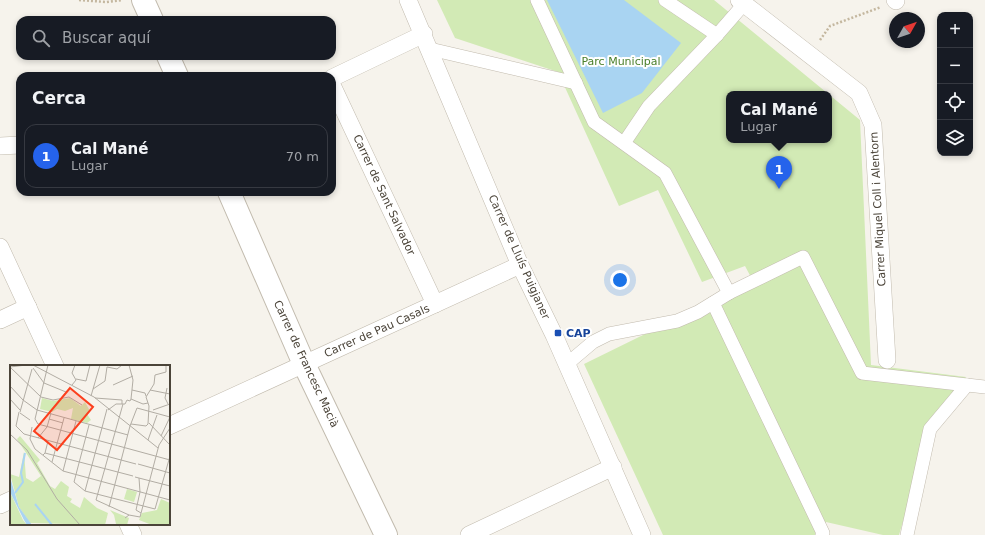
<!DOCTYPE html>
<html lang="es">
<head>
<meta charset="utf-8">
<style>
	body { margin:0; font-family:"DejaVu Sans",sans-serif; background:#20242c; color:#f1f3f6 }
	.controls { position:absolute; right:12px; top:12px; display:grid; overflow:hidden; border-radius:8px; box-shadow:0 2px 6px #0003 }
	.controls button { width:36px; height:36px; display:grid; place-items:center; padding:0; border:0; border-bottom:1px solid #363941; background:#171b24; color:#f1f3f6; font:20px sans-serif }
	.compass { position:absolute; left:889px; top:12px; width:36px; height:36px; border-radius:50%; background:#171b24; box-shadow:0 2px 6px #0003; rotate:50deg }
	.you { position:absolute; left:620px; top:280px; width:14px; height:14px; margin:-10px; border:3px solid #fff; border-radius:50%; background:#1a73e8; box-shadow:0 0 0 6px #1a73e833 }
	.badge { display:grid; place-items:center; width:26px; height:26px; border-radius:50%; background:#2563eb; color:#fff; font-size:13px; font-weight:700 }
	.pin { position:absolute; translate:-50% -33px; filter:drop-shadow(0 1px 2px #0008) }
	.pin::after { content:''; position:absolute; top:21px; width:14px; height:12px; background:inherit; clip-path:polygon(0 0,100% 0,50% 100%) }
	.popup { position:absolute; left:726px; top:91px; width:106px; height:52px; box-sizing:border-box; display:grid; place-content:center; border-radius:8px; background:#171b24; filter:drop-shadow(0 1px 3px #0005); font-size:13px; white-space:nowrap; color:#9ea1a6 }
	.popup b { font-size:15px; color:#f1f3f6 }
	.popup::after { content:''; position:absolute; left:50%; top:100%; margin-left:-8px; border:8px solid transparent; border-top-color:#171b24 }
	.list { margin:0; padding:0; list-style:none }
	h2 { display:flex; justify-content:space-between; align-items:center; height:52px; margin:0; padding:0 16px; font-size:17px }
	h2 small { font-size:13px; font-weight:400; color:#9ea1a6 }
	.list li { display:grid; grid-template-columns:26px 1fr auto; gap:12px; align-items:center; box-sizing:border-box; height:64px; margin:0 8px 8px; padding:0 8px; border:1px solid #363941; border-radius:12px }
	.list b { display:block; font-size:15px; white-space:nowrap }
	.list p { margin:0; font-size:13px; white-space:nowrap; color:#9ea1a6 }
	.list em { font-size:13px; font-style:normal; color:#9ea1a6 }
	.icon { flex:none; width:22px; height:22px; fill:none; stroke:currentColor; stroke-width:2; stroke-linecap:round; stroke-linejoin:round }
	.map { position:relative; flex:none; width:985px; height:535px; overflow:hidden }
	.search { position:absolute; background:#171b24; box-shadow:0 2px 6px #0003; left:16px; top:16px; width:320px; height:44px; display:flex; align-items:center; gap:10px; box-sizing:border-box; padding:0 14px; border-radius:12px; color:#9ea1a6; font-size:15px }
	.panel { position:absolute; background:#171b24; box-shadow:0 2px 6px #0003; left:16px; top:72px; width:320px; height:124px; border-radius:12px }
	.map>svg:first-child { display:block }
	.green { fill:#d2eab5; fill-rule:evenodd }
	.water { fill:#a9d4f2 }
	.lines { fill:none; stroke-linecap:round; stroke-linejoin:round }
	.pedestrian-casing { stroke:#c2bbae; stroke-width:14 }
	.minor-casing { stroke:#c2bbae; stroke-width:18 }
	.tertiary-casing { stroke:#c2bbae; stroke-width:24 }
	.path { stroke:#c4b79f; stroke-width:2.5; stroke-dasharray:2 2; stroke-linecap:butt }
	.pedestrian { stroke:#fff; stroke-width:13 }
	.minor { stroke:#fff; stroke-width:17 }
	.tertiary { stroke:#fff; stroke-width:22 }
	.transit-dot { fill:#1a4fb4; stroke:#fff; stroke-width:1.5 }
	.labels { text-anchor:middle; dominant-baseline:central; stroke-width:4; stroke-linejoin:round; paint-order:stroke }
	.park-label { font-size:11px; fill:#4a7f2a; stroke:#fff }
	.street-label { font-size:11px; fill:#4b4439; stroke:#fff }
	.transit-label { font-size:11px; font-weight:bold; fill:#164399; stroke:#fff; text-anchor:start }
	.inset-river { fill:none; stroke:#a9d4f2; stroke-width:2 }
	.inset-road { fill:none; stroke:#b2ada4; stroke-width:1 }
	.view { fill:#fc3f1d; fill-opacity:0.15; stroke:#fc3f1d; stroke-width:2 }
	.inset-edge { fill:none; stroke:#4b4439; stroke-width:2 }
</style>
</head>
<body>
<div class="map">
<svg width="985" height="535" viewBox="0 0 985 535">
	<rect width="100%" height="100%" fill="#f6f3ec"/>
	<path class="green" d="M437 0H714L860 120 871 365 966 377 932 423 899 535H883L826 522 823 535H663L584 364 753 281 745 266 702 282 658 190 619 206 558 72 455 38ZM729 94H829V140H729Z"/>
	<polygon class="water" points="547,0 624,0 681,43 642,93 603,113"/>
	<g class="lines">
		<defs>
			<g id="pedestrian">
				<polyline points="537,0 594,122 665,173 729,293"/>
				<polyline points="665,0 717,35"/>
				<polyline points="430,49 576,83"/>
				<polyline points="624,143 649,106 717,35 744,4"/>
				<polyline points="713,303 823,533 822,535"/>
				<polyline points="567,364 593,342 609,334 677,321 698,312 729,293 803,257 862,373 985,387"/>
				<polyline points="907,535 930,429 967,385"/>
			</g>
			<g id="minor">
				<polyline points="408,0 520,265 554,335 642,535"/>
				<polyline points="739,0 859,93 873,125 887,360"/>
				<polyline points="895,0 896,1"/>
				<polyline points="332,78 424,34"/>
				<polyline points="332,85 435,304"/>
				<polyline points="0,146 20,145"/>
				<polyline points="0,247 55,366"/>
				<polyline points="0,320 28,307"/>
				<polyline points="169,426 520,265"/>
				<polyline points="0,505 11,500"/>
				<polyline points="128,524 133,535"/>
				<polyline points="469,535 613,467"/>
			</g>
			<g id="tertiary">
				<polyline points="143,0 152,20"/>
				<polyline points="168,56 177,76"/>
				<polyline points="229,192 304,364 386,535"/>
			</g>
		</defs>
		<use href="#pedestrian" class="pedestrian-casing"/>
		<use href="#minor" class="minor-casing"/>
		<use href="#tertiary" class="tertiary-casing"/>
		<g class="path">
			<polyline points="79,0 106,2 122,0"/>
			<polyline points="820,40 830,26 881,7"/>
		</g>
		<use href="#pedestrian" class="pedestrian"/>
		<use href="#minor" class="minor"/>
		<use href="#tertiary" class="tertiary"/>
	</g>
	<rect class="transit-dot" x="554" y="329" width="8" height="8" rx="2"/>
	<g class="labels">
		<g class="park-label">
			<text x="621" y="61">Parc Municipal</text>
		</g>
		<g class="street-label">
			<text transform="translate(384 195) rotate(65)">Carrer de Sant Salvador</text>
			<text transform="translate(878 209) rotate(-93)">Carrer Miquel Coll i Alentorn</text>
			<text transform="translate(519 257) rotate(66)">Carrer de Lluís Puigjaner</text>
			<text transform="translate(377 331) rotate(-24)">Carrer de Pau Casals</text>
			<text transform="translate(306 364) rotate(65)">Carrer de Francesc Macià</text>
		</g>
		<g class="transit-label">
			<text x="566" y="333">CAP</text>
		</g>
	</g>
	<g transform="translate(10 365)">
		<rect width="160" height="160" fill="#f6f3ec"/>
		<path d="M32 33 43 36 60 33 71 41 75 37 80 46 77 49 81 55 77 58 61 54 63 43 55 46 47 44 42 47 30 44ZM10 71 30 95 27 98 40 121 45 124 51 116 59 122 57 131 62 134 60 137 70 143 74 132 87 143 98 148 95 160 20 158 9 142 0 109 9 112 14 87 16 113 23 117 31 111 7 74ZM117 124 127 127 124 137 114 134ZM0 127 13 155 17 160H0ZM151 134 160 138V160H142L129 155 132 148 147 145ZM100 145 119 153 117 160 106 159 104 150Z" fill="#d2eab5"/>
		<path d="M0 112 9 142 22 160H17L14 155 0 127Z" fill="#a9d4f2"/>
		<path class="inset-river" d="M5 128 13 117 11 108 15 88M25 139 42 160"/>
		<path class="inset-road" d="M23 0 84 32 148 83M0 2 31 32 43 35 59 32 72 40M0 2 16 0M23 3 34 18 56 27M66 14 76 16 80 0M62 20 66 15 62 8 65 0M103 20 123 11M0 21 13 35 27 45 118 70M157 23 155 33 158 39M83 24 95 16 97 2 107 4 112 0M122 25 135 28 136 31M140 25 160 29M81 31 90 0M85 33 112 35V39M0 34 10 45M121 34 133 39 138 38M113 39 86 135 119 150M98 45 106 39H115L117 35 120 36 121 34 123 15 119 0M143 45 160 39M9 47 6 61 14 69 126 99M10 47 22 4M10 48 20 55M25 54 28 59 160 95M25 54 38 0M39 54 53 58M139 58 160 80M121 59 136 61 138 59 139 41 136 32 144 19 145 10 156 7V0M79 60 64 117 75 126 145 144 160 91M22 62 20 74 25 84 53 106 160 135M0 69 17 85 47 134 70 160M151 71 160 52M28 73 37 62 41 48M138 75 147 50M35 88 38 76M33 90 35 88 123 111M42 97 54 53M128 99 160 108M53 106 66 56M125 112 160 121M129 113 130 127 126 145 131 148M75 126 97 44M99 142 120 61 127 43 160 52M115 153 119 150 130 152 149 80 160 63"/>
		<path class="view" d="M60 23 83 42 47 85 24 66Z"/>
		<rect width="160" height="160" class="inset-edge"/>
	</g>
</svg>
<div class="controls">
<button>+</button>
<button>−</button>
<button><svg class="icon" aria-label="locate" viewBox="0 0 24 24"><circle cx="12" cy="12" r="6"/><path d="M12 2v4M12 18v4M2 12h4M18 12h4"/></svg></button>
<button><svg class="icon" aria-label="layers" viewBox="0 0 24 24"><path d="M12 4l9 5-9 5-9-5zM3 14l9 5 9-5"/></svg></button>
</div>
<svg class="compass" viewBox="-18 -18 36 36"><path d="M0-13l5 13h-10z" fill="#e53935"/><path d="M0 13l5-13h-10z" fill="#9ea1a6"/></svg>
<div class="you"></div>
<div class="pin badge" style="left:779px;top:189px">1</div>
<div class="popup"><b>Cal Mané</b>Lugar</div>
<div class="search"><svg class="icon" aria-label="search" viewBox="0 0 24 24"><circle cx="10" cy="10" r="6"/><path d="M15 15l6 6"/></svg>Buscar aquí</div>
<section class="panel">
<h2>Cerca<small></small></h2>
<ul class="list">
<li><span class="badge">1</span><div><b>Cal Mané</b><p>Lugar</p></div><em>70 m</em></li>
</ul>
</section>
</div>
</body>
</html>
